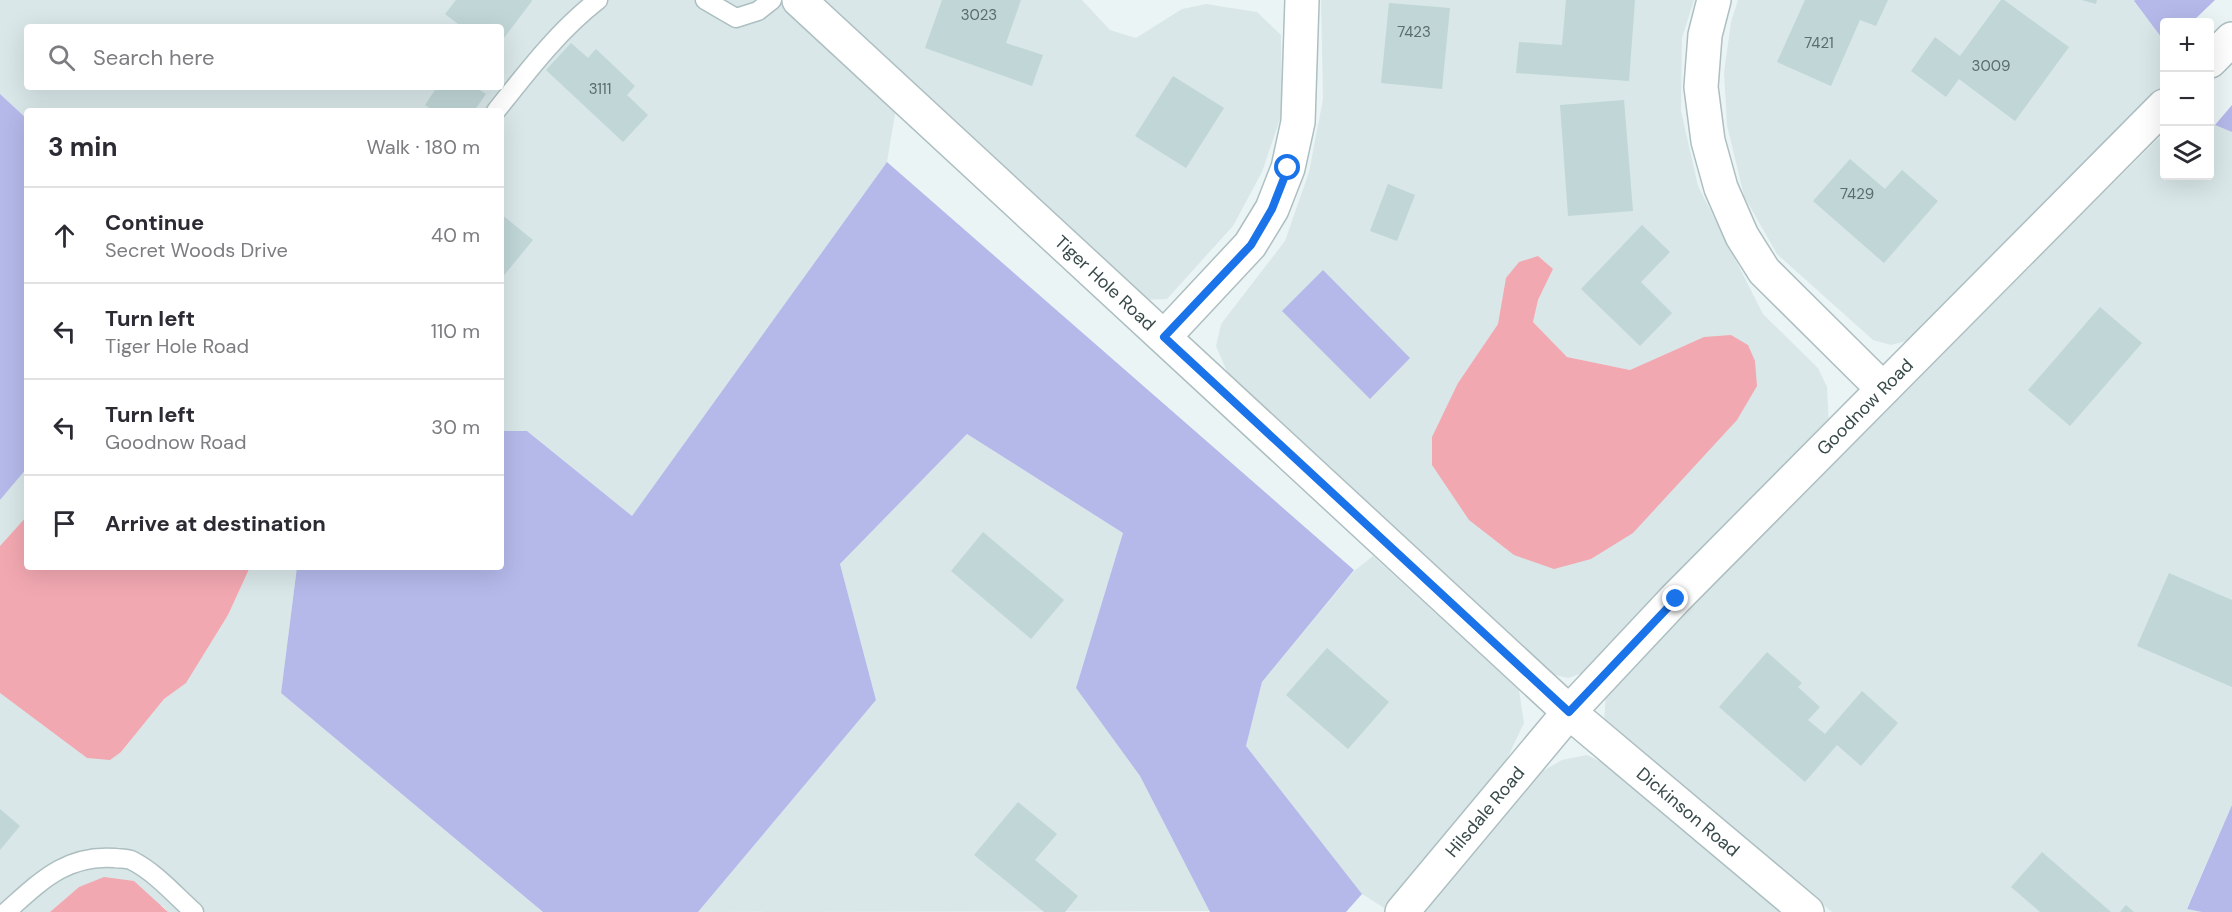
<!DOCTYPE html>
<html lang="en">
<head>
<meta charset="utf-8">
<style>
	body { margin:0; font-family:"DM Sans",sans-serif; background:#f2f2f3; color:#2b2b33 }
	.controls { position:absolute; right:18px; top:18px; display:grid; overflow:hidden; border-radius:6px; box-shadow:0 6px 24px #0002 }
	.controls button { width:54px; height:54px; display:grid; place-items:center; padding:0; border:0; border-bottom:2px solid #e1e1e2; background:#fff; color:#2b2b33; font:30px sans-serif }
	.stop { position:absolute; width:18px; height:18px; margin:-14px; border:4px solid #1a73e8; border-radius:50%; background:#fff }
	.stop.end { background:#1a73e8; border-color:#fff; box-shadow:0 2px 6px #0008 }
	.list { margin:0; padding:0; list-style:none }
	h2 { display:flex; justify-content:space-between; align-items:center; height:78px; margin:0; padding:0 24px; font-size:26px }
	h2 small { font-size:20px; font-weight:400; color:#7c7c81 }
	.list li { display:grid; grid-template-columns:39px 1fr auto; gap:18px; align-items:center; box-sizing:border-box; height:96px; padding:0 24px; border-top:2px solid #e1e1e2 }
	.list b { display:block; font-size:22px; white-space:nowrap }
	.list p { margin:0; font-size:20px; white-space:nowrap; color:#7c7c81 }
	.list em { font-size:20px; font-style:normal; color:#7c7c81 }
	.icon { flex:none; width:33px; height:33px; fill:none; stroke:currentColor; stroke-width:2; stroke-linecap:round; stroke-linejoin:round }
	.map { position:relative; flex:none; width:2232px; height:912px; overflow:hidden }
	.search { position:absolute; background:#fff; box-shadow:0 6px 24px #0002; left:24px; top:24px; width:480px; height:66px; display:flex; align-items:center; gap:15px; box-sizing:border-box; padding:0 21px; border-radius:6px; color:#7c7c81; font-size:22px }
	.panel { position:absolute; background:#fff; box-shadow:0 6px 24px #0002; left:24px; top:108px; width:480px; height:462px; border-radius:6px }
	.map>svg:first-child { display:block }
	.residential { fill:#d9e7e9; fill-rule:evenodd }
	.green { fill:#b4b9ea }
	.water { fill:#f2a8b1 }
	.building { fill:#c0d6d7 }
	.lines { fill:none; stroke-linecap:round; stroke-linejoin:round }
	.lane-casing { stroke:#adbfc1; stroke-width:21 }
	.street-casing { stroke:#adbfc1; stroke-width:36 }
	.lane { stroke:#fff; stroke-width:18 }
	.street { stroke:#fff; stroke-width:33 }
	.route { stroke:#1a73e8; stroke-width:8 }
	.labels { text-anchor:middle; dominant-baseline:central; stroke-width:4.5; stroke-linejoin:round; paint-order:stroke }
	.number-label { font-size:15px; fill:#5a6c6d }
	.street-label { font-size:18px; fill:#38494a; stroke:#fff }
</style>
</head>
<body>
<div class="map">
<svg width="2232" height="912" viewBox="0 0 2232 912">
	<rect width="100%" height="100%" fill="#ebf4f5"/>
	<g class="residential">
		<path d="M0 0H778L896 108 887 162 632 516 527 431H501V111H27V119L0 94ZM27 27H501V87H27Z"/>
		<polygon points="823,0 1082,0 1110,30 1136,38 1182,9 1206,4 1257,12 1281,35 1282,113 1262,172 1233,226 1167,299 1140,300"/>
		<path d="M1321 0H1694L1682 38 1681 111 1698 186 1763 314 1818 368 1827 387 1829 429 1591 670 1568 678 1551 674 1228 374 1216 346 1221 324 1285 241 1309 172 1323 99ZM1553 269 1538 300 1533 322 1567 357 1630 370 1704 337 1432 465 1458 383 1498 324Z"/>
		<polygon points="1738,0 2135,0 2134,2 2164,41 2164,87 1910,340 1891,345 1873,340 1777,254 1744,196 1727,125 1724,72 1731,22"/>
		<polygon points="2210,123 2232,132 2232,805 2187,908 2202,912 1832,912 1604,723 1606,692 1654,640 2164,133 2164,176 2210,176"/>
		<polygon points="967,434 1123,533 1076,688 1140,776 1210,911 698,912 876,700 840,564"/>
		<polygon points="27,468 27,516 0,546 0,500"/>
		<polygon points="1373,556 1519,690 1524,723 1505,763 1384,908 1362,894 1246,746 1262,682 1354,571"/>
		<polygon points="250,567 297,567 281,693 543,912 168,912 163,906 79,887 50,912 0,912 0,693 87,758 121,752 164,699 186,682 228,615"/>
		<polygon points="1587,755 1611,767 1785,912 1424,912 1539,773 1562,760"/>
	</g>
	<g class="green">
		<polygon points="2135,0 2215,0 2192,22 2164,22 2164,41 2134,1"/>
		<polygon points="0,94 27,119 27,468 0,500"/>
		<polygon points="2232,105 2232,132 2215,125"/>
		<polygon points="887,162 1354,570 1262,682 1246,746 1362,894 1346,912 1210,912 1140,776 1076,688 1123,533 967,434 840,564 876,700 698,912 543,912 281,693 297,567 501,567 501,431 527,431 632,516"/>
		<polygon points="1323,270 1410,358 1370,399 1282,311"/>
		<polygon points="2232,805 2232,912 2202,912 2187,909"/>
	</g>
	<g class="water">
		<polygon points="1538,256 1553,269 1538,300 1533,322 1567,357 1630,370 1704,337 1731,335 1748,345 1755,361 1757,386 1737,420 1633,533 1591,559 1554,569 1514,555 1469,520 1432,465 1432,437 1458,383 1498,324 1506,278 1519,262"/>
		<polygon points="27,516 27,567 250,567 228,615 186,683 164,699 121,752 110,760 87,758 0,693 0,546"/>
		<polygon points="104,877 134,881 168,912 50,912 79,887"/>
	</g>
	<g class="building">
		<polygon points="456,0 531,0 532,1 501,42 501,27 462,27 445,14"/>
		<polygon points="942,0 1021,0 1006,43 1043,55 1032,86 925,48"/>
		<polygon points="1566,0 1635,0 1629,81 1516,73 1519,42 1562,45"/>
		<polygon points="1805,0 1888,0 1876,26 1860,20 1831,86 1777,62"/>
		<polygon points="2001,0 2004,0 2069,47 2015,121 1959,79 1946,97 1911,71 1935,37 1960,56"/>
		<polygon points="2082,0 2097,0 2096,4"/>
		<polygon points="1389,3 1450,8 1442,89 1381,83"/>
		<polygon points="571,43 588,58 596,49 635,86 627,95 648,115 623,142 546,70"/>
		<polygon points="1173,76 1224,108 1186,168 1135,136"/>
		<polygon points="437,87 475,87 486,94 474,111 435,111 425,105"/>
		<polygon points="1624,100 1633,211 1568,216 1560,105"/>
		<polygon points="1850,159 1885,189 1902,170 1938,201 1884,263 1813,201"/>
		<polygon points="1388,184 1415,195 1397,241 1370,231"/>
		<polygon points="501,214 533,240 501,279"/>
		<polygon points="1642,225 1670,252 1641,282 1672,313 1640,346 1581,289"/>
		<polygon points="2100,307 2142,343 2070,426 2028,390"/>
		<polygon points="983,532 1064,600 1031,639 951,571"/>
		<polygon points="2169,573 2232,600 2232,687 2137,646"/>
		<polygon points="1327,648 1389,702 1348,749 1286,695"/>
		<polygon points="1767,652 1802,683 1798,687 1820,707 1808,720 1825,734 1862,691 1898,723 1861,766 1837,745 1805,782 1719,707"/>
		<polygon points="1018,802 1057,834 1035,860 1078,896 1065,912 1044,912 974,855"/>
		<polygon points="0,809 20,826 0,850"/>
		<polygon points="2042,852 2111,912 2040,912 2011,887"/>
		<polygon points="2126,905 2134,912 2120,912"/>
	</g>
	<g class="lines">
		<defs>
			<g id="lane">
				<polyline points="705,0 736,18 758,11 772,0"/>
				<path d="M496 111C527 72 558 31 598 0"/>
				<path d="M6 912C40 882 66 854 115 858 121 859 128 858 133 861 156 873 175 895 194 912"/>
			</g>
			<g id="street">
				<polyline points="799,0 1569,712 1807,912"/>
				<polyline points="1714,0 1705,35 1701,87 1708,141 1721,188 1742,236 1764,271 1883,389"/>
				<polyline points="2210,61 2232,39"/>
				<polyline points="1164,337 1250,245 1272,209 1288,168 1298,122 1302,0"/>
				<polyline points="1402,912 1569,712 1675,599 2164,106"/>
			</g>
		</defs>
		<use href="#lane" class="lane-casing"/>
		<use href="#street" class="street-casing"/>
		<use href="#lane" class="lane"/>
		<use href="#street" class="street"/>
	</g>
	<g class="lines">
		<polyline class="route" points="1288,168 1272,209 1251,245 1164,337 1569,712 1676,599"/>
	</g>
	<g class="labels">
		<g class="number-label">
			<text x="979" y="15">3023</text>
			<text x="1414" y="32">7423</text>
			<text x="1819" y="43">7421</text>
			<text x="1991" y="66">3009</text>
			<text x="600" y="89">3111</text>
			<text x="1857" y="194">7429</text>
		</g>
		<g class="street-label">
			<text transform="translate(1105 283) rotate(43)">Tiger Hole Road</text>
			<text transform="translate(1865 407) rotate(-45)">Goodnow Road</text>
			<text transform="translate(1485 812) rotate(-50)">Hilsdale Road</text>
			<text transform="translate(1688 812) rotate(40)">Dickinson Road</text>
		</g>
	</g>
</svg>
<div class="controls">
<button>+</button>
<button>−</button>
<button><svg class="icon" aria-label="layers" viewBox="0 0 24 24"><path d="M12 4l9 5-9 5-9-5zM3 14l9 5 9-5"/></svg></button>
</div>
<div class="stop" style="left:1288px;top:168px"></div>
<div class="stop end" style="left:1676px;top:599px"></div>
<div class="search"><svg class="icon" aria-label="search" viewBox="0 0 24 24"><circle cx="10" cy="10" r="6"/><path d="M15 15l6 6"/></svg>Search here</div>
<section class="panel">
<h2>3 min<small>Walk · 180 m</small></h2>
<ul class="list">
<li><svg class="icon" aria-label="ahead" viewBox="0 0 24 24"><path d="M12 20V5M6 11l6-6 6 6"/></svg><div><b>Continue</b><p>Secret Woods Drive</p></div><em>40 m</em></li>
<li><svg class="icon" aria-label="left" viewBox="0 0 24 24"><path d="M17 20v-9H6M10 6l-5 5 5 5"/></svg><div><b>Turn left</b><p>Tiger Hole Road</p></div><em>110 m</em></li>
<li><svg class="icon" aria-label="left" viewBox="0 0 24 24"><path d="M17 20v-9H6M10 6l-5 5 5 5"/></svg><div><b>Turn left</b><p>Goodnow Road</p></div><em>30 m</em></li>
<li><svg class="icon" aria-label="arrive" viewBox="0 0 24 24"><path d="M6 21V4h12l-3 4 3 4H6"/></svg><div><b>Arrive at destination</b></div></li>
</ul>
</section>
</div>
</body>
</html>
